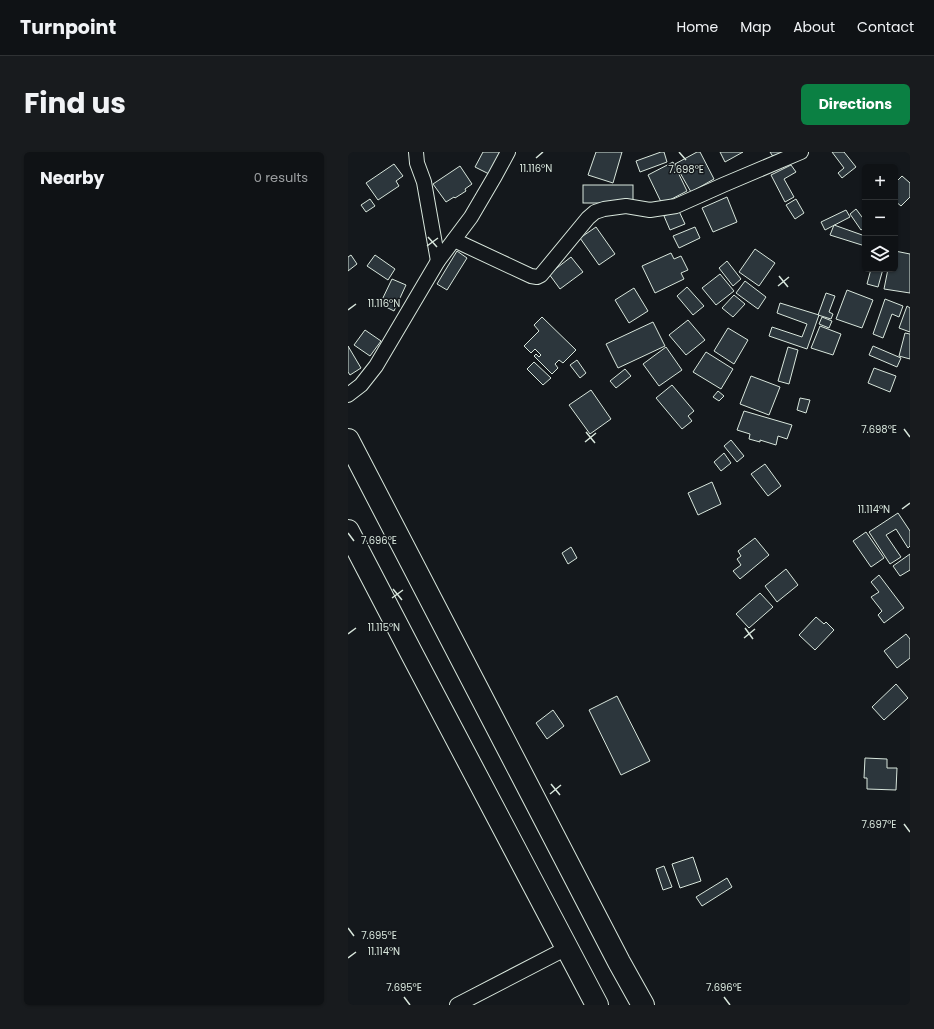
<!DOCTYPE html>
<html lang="en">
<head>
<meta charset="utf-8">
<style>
	body { margin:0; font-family:Poppins,sans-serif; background:#181b1e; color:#f1f3f6 }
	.controls { position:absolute; right:12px; top:12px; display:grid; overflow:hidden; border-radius:6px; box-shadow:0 1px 3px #0004 }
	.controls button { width:36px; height:36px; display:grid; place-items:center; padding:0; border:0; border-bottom:1px solid #2f3234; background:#0f1215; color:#f1f3f6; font:20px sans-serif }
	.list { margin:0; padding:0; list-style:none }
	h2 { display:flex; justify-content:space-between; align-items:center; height:52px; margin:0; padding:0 16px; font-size:17px }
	h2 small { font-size:13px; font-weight:400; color:#9b9ea0 }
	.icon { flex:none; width:22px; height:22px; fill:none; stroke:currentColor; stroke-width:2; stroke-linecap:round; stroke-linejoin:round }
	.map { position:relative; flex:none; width:562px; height:853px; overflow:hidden; border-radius:6px }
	header { display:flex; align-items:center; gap:24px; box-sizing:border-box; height:56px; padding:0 20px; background:#0f1215; border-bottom:1px solid #2f3234 }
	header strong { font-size:19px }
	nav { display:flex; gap:22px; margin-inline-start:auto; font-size:14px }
	.intro { display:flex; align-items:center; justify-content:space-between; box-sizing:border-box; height:96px; padding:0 24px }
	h1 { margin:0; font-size:28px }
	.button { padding:10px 18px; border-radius:6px; background:#0b8043; color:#fff; font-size:14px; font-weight:700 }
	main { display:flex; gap:24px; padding:0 24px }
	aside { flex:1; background:#0f1215; border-radius:6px; box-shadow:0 1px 3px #0004 }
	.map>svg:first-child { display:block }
	.building { fill:#2c363c; stroke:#d8e6dc }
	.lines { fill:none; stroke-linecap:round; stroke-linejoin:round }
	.minor-casing { stroke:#d8e6dc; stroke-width:16 }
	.trunk-casing { stroke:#d8e6dc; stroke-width:24 }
	.minor { stroke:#14181c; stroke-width:14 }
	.trunk { stroke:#14181c; stroke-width:22 }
	.ticks { fill:none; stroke:#d8e6dc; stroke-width:1.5 }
	.ticks-label { font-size:10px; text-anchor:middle; fill:#d8e6dc; stroke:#14181c; stroke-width:3; stroke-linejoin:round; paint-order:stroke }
</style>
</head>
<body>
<header>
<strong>Turnpoint</strong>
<nav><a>Home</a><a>Map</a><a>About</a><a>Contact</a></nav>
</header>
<div class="intro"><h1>Find us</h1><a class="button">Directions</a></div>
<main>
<aside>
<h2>Nearby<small>0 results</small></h2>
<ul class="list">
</ul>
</aside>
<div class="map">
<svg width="562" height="853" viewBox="0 0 562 853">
	<rect width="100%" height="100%" fill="#14181c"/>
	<g class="building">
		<polygon points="135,0 152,0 141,22 127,15"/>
		<polygon points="248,0 274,0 265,31 240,23"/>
		<polygon points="313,0 316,0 319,10 292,20 288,9"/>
		<polygon points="349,0 352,0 366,27 343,40 327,12"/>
		<polygon points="372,0 395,0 377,10"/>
		<polygon points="422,0 433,0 434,1 426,6"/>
		<polygon points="484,0 496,0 508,15 494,26 490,21 496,16"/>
		<polygon points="325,10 339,39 314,52 300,23"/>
		<polygon points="46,12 55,24 48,29 51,34 30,48 18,31"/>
		<polygon points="443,13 448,20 436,27 446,45 437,50 423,23"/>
		<polygon points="112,14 124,32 117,37 118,39 107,46 106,45 98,50 85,32"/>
		<polygon points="554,24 562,31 562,45 553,54 547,49 547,31"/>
		<rect x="235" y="33" width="50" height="18"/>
		<polygon points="379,45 389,70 365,80 354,56"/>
		<polygon points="22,47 27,54 18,60 13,53"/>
		<polygon points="448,47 456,61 447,67 438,53"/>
		<polygon points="330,57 337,72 322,78 316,64"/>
		<polygon points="508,57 517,69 517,75 513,78 502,62"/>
		<polygon points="498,58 502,65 477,78 473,70"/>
		<polygon points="486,73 517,84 517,94 482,83"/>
		<polygon points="248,75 267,102 251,113 232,86"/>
		<polygon points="347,75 352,86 331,96 325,84"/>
		<polygon points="407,97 427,111 411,134 391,120"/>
		<polygon points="109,99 119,106 99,138 89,132"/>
		<polygon points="547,99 562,102 562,141 536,137 540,117 547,117"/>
		<polygon points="323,101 326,107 333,104 340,118 333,121 336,127 307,141 294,114"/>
		<polygon points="3,103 9,112 0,119 0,105"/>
		<polygon points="27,103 47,117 40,128 19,114"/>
		<polygon points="223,105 235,120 212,137 201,122"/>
		<polygon points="379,109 393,127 385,134 371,116"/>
		<polygon points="523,117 535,117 530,135 519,132"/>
		<polygon points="372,122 386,139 368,153 354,136"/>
		<polygon points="44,127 58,133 46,159 32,152"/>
		<polygon points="397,129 418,145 410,157 388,141"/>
		<polygon points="339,135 356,154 345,163 329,144"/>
		<polygon points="286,136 300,159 281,171 267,148"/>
		<polygon points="499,138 525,148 514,176 488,167"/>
		<polygon points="478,141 487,144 481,160 485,162 483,167 470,163"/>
		<polygon points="386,143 397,152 385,165 374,156"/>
		<polygon points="537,147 555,154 551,165 544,162 535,186 525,182"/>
		<polygon points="432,151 471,163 459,197 421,184 424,175 454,185 459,172 429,161"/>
		<polygon points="559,154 562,156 562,180 551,176"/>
		<polygon points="194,165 228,198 215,211 211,208 207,212 210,216 204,222 186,204 188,202 191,205 193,203 187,197 183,201 176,194 191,179 186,173"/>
		<polygon points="474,165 484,169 481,176 471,172"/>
		<polygon points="340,168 357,188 338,203 321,183"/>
		<polygon points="305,170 317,194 270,216 258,192"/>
		<polygon points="472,174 493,182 485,203 463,196"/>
		<polygon points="380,176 400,188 386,212 366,199"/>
		<polygon points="17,178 33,189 22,204 6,193"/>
		<polygon points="557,181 562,182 562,207 551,204"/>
		<polygon points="0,194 13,216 2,223 0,220"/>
		<polygon points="525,194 553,206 549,215 521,203"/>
		<polygon points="318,195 334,218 311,234 295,212"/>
		<polygon points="440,195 450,198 441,232 430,229"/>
		<polygon points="358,200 385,217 373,237 345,220"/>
		<polygon points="229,208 238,221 232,226 222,213"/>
		<polygon points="186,210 203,226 195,233 179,217"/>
		<polygon points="526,216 548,224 542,240 520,231"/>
		<polygon points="277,217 283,224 268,236 262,229"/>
		<polygon points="403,224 432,235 421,263 392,252"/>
		<polygon points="324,233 346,259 340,264 344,269 334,277 308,246"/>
		<polygon points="243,238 263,267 242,282 221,253"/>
		<polygon points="370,239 376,244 371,249 365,245"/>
		<polygon points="452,246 462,248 458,261 449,258"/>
		<polygon points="396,259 444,273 439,287 430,284 428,293 412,288 412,290 401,287 402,282 389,278"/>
		<polygon points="383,288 396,304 389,310 376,294"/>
		<polygon points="376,301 383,311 373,319 366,310"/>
		<polygon points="417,312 433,334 420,344 403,322"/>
		<polygon points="364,330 373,352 350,363 340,341"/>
		<polygon points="550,361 562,379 562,394 560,396 548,377 538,383 553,405 542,412 521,380"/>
		<polygon points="518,380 536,406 523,415 505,389"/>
		<polygon points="407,386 421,403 392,427 385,419 393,413 389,407 393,404 390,399"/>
		<polygon points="223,395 229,406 220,412 214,401"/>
		<polygon points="562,402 562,418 552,424 545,414"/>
		<polygon points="438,417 450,433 429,450 417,434"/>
		<polygon points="531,423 556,456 536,471 530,463 534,459 523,445 531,440 523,430"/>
		<polygon points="412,441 425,455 401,476 388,462"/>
		<polygon points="468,465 476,472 478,470 486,478 467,498 451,483"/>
		<polygon points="558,482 562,487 562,506 549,516 536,499"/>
		<polygon points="548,532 560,546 536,568 524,555"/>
		<polygon points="269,544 302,609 273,623 241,558"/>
		<polygon points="205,558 216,574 199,587 188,571"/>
		<polygon points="517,606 539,607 539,616 549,616 548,638 519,637 519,626 516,626"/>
		<polygon points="345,705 353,729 332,736 324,712"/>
		<polygon points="316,714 324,735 315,738 308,717"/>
		<polygon points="379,726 384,735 354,754 348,745"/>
	</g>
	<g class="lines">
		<defs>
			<g id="minor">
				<polyline points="68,0 69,11 76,30 90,109"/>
				<polyline points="106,88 183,124 189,125 193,123 240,66 247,60 256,57 278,54 302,58 328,54 375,33 453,0"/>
				<polyline points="0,243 13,233 28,214 90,109 123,65 147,24 160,0"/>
				<polyline points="109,853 219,796"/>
			</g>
			<g id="trunk">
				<polyline points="0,288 271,810 295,853"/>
				<polyline points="0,379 64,502 249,853"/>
			</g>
		</defs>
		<use href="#minor" class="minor-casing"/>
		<use href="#trunk" class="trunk-casing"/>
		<use href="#minor" class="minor"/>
		<use href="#trunk" class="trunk"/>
	</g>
	<path class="ticks" d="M331 0 338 8M188 6 195 0M80 85 89 95M79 94 90 86M431 124 440 135M430 134 441 125M0 158 8 152M556 277 562 285M238 280 247 291M237 290 248 281M554 357 562 351M0 381 6 389M45 437 54 448M44 446 55 438M397 476 405 487M0 482 8 476M396 486 407 477M203 632 212 643M202 642 213 633M556 672 562 680M0 776 6 784M0 806 8 800M56 845 62 853M376 845 382 853"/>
	<g class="ticks-label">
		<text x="188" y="20">11.116°N</text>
		<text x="338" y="21">7.698°E</text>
		<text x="36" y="155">11.116°N</text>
		<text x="531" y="281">7.698°E</text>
		<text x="526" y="361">11.114°N</text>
		<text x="31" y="392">7.696°E</text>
		<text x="36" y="479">11.115°N</text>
		<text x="531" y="676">7.697°E</text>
		<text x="31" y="787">7.695°E</text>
		<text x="36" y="803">11.114°N</text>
		<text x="56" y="839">7.695°E</text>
		<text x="376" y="839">7.696°E</text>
	</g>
</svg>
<div class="controls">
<button>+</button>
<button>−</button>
<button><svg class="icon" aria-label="layers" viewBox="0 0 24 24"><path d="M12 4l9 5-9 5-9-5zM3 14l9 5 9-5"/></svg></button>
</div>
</div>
</main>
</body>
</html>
